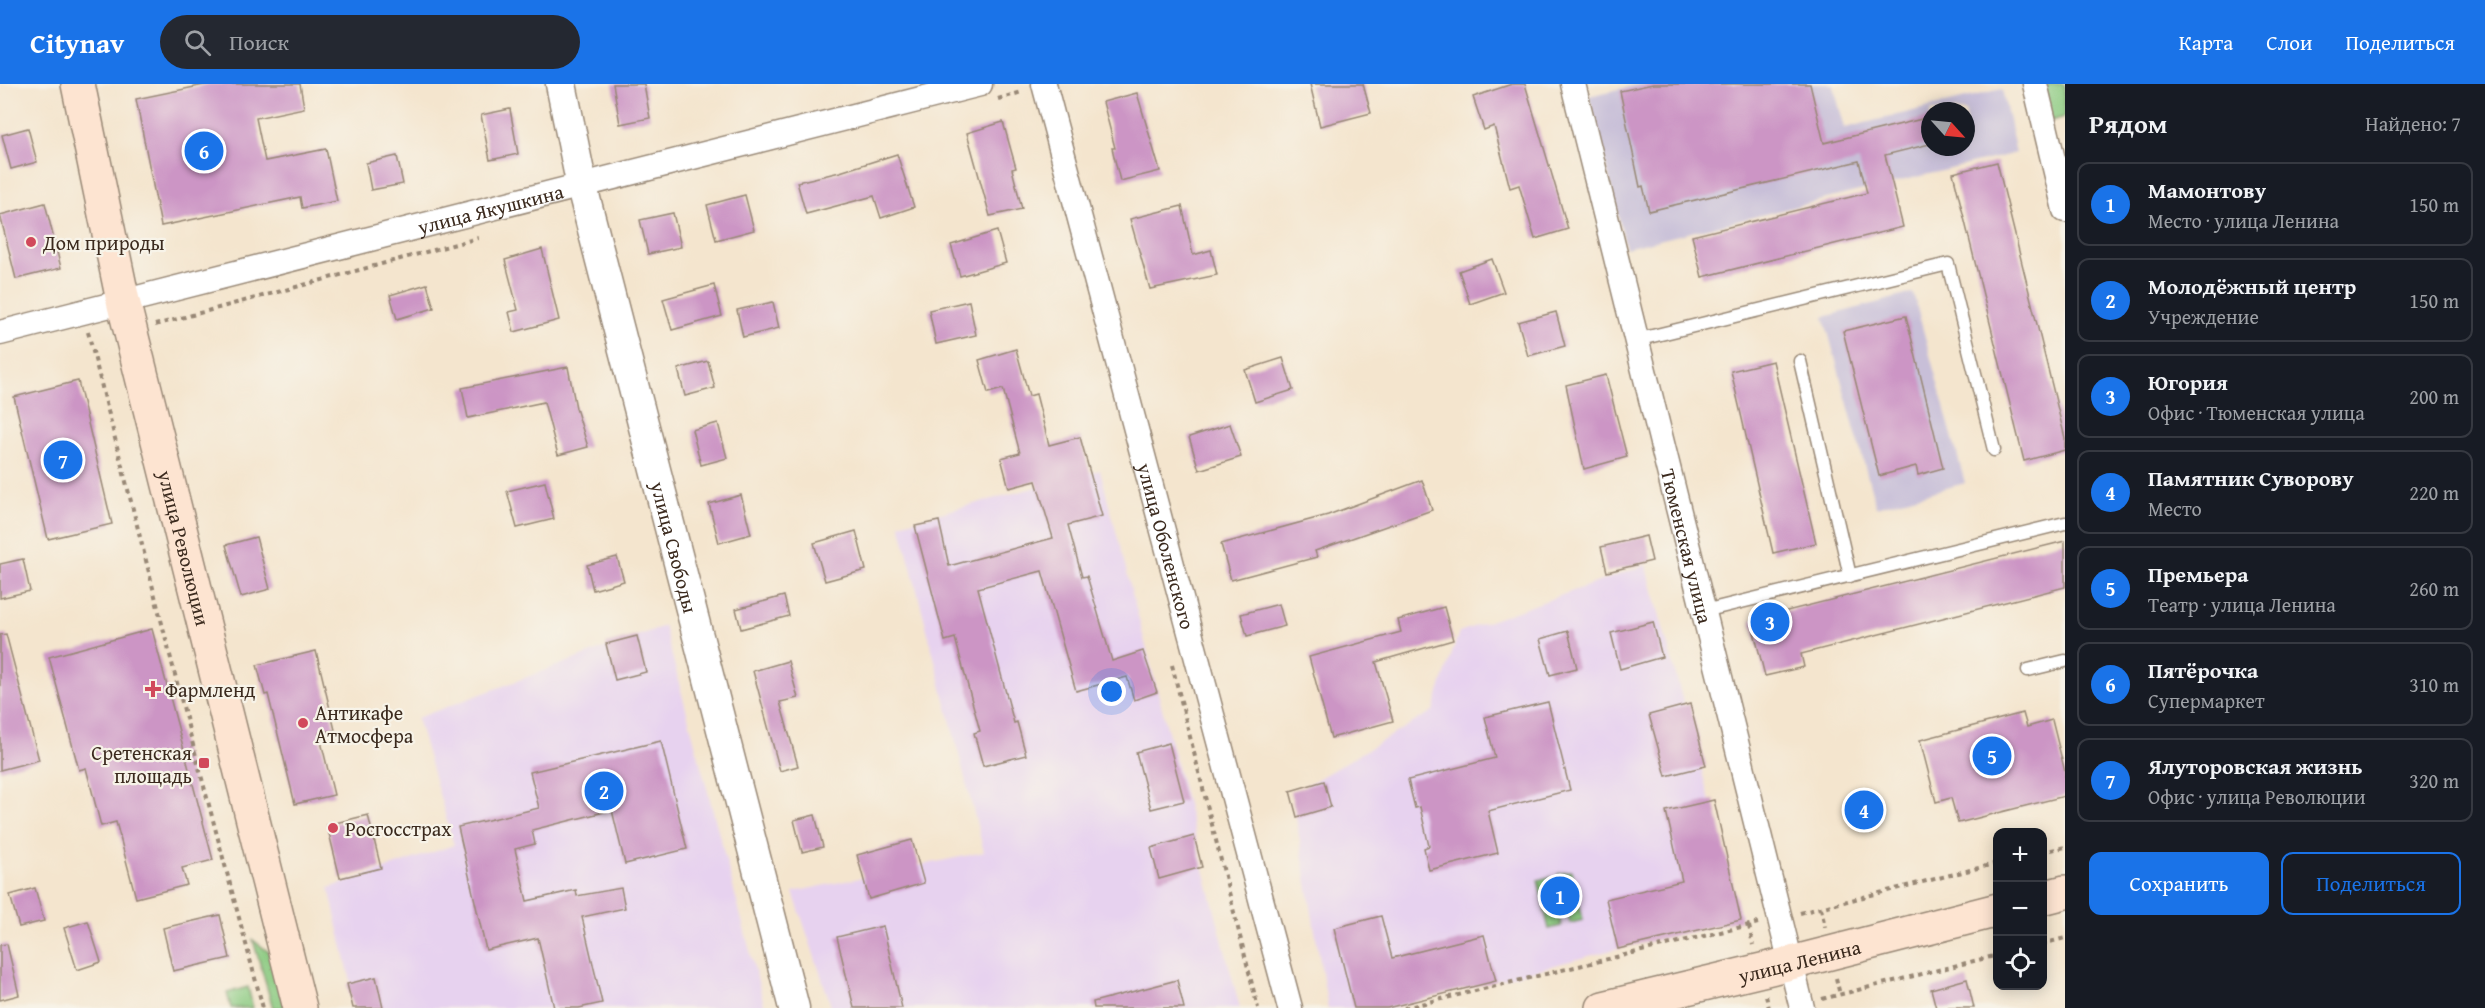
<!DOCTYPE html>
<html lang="ru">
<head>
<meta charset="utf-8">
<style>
	body { margin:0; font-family:"Gentium Book Plus",serif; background:#242831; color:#f1f3f6 }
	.controls { position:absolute; right:18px; bottom:18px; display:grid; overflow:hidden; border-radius:12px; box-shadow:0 3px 15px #0003 }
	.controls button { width:54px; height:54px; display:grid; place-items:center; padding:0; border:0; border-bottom:2px solid #363941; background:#171b24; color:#f1f3f6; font:30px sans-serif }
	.compass { position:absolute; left:1921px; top:18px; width:54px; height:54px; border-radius:50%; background:#171b24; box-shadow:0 3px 15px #0003; rotate:117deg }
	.you { position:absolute; left:1112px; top:608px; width:21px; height:21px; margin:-15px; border:4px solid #fff; border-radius:50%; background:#1a73e8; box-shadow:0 0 0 9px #1a73e833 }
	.badge { display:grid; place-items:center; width:39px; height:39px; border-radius:50%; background:#1a73e8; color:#fff; font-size:20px; font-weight:700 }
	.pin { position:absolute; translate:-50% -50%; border:3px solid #fff; box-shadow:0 2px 6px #0006 }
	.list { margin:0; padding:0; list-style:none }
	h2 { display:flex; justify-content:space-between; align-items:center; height:78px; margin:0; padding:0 24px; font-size:26px }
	h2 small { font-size:20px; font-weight:400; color:#9ea1a6 }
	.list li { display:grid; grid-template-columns:39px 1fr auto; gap:18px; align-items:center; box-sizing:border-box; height:84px; margin:0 12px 12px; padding:0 12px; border:2px solid #363941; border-radius:12px }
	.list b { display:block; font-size:22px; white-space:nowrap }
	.list p { margin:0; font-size:20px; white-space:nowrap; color:#9ea1a6 }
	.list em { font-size:20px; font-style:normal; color:#9ea1a6 }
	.actions { display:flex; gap:12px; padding:18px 24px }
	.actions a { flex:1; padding:14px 0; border:2px solid #1a73e8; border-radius:12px; text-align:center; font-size:21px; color:#1a73e8 }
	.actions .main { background:#1a73e8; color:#fff }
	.icon { flex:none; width:33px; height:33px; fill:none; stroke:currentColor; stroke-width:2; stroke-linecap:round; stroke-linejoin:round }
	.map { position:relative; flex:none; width:2065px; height:924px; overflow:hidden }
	header { display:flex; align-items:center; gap:36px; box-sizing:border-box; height:84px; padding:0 30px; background:#1a73e8; color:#fff }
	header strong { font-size:28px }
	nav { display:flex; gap:33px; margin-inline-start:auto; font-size:21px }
	.search { width:420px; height:54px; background:#242831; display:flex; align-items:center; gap:15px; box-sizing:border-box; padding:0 21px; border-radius:33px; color:#9ea1a6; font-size:22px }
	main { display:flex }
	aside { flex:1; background:#171b24 }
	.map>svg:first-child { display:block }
	.built { fill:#e7d2ef }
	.industrial { fill:#c8bfd8; fill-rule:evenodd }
	.green { fill:#8bca81; stroke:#637a50; stroke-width:1.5 }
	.building { fill:#cc95c5 }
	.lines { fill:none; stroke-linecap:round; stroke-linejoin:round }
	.service-casing { stroke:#988876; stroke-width:15 }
	.minor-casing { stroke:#988876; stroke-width:27 }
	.tertiary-casing { stroke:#988876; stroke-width:33 }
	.secondary-casing { stroke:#988876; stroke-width:36 }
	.path { stroke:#988876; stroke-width:4; stroke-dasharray:4.5 4.5; stroke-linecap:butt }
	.service { stroke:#fff; stroke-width:12 }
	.minor { stroke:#fff; stroke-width:24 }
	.tertiary { stroke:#fff; stroke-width:30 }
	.secondary { stroke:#fde4d1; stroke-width:33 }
	.poi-dot { fill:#d1495b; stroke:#f7f3e8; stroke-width:2 }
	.labels { text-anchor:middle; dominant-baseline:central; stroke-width:4.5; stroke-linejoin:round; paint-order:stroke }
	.street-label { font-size:20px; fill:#3b2a1e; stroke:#f7f3e8 }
	.poi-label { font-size:20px; fill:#3b2a1e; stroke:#f7f3e8; text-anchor:start }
</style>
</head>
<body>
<header>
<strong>Citynav</strong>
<div class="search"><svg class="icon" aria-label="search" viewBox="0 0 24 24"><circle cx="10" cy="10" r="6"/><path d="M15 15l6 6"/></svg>Поиск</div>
<nav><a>Карта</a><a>Слои</a><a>Поделиться</a></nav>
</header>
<main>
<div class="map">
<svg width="2065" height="924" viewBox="0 0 2065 924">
	<rect width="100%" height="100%" fill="#f7f3e8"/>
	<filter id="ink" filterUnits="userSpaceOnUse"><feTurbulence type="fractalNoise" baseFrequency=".0167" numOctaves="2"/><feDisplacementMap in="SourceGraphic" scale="12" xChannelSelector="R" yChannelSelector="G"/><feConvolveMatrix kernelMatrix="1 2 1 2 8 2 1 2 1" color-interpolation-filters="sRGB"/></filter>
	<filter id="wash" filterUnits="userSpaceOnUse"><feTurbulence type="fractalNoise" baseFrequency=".008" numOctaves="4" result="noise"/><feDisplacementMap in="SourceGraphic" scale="24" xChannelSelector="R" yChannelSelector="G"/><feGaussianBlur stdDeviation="1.35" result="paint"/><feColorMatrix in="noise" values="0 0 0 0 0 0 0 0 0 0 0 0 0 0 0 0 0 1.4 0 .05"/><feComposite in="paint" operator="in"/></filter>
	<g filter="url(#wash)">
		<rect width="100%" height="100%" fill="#f4e5ce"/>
		<g class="built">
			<polygon points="1100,386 1240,924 832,924 793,808 984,768 900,440"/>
			<polygon points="1646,481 1741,832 1391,924 1328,924 1292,710 1433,627 1459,548"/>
			<polygon points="664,542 765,924 357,924 329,804 454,761 417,634"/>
		</g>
		<g class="industrial">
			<path d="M1640 0H1833L1845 44 2002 5 2016 69 1626 164 1589 12ZM1930 27H1966V63H1930Z"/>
			<polygon points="1913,209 1965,399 1876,423 1824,233"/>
		</g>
		<g class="green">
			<polygon points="2042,0 2064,0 2065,33 2051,37"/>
			<polygon points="1572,787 1583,836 1570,839 1565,819 1571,817 1567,801 1561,802 1558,790"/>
			<polygon points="1550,793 1552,804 1548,805 1552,822 1557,821 1561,842 1549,845 1538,796"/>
			<polygon points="253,856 270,869 285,924 273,924"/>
			<polygon points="248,903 253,924 231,924 227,909"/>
		</g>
		<g id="blocks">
			<g class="building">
				<polygon points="209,0 300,0 304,24 256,34 265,77 326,65 337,117 302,124 300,113 161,142 136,15"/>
				<polygon points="613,0 644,0 650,34 620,40"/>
				<polygon points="1310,0 1363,0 1371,29 1320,42"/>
				<polygon points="1512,0 1525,0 1568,145 1535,155 1519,101 1510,104 1494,42 1484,46 1473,13"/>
				<polygon points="1653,0 1810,0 1824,59 1930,33 1930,60 1885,71 1903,143 1702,193 1692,152 1867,109 1859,77 1649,127 1643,102 1640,103 1620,7"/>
				<polygon points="1137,9 1160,87 1120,97 1112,64 1115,64 1103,18"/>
				<polygon points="510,25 518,70 490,76 481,31"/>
				<polygon points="1003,38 1016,84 1012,85 1022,125 990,132 967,49"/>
				<polygon points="28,44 37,78 11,85 2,51"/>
				<polygon points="897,70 914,123 881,134 874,112 806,130 797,98 840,88"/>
				<polygon points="397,72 403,100 371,106 366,79"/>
				<polygon points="1997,78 2065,354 2065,366 2024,377 1953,89"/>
				<polygon points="745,111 754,146 716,156 707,121"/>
				<polygon points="45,119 61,184 16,195 0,131"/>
				<polygon points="1182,122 1193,171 1211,166 1217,191 1150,205 1130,135"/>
				<polygon points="673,129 681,163 648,170 640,136"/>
				<polygon points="997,147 1006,179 960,192 951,161"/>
				<polygon points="542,165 559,236 514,248 509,228 518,226 505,176"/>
				<polygon points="1492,175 1504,208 1470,220 1459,187"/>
				<polygon points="427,200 434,224 397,235 390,211"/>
				<polygon points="714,201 722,232 672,246 663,215"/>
				<polygon points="969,217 976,251 936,260 929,226"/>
				<polygon points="773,218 779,244 743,253 737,226"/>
				<polygon points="1556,228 1565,262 1528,272 1518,238"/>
				<polygon points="1906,232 1943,384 1918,391 1916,382 1879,392 1843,247"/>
				<polygon points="1016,265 1029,312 1036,310 1049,361 1080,353 1102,432 1068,441 1082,493 1087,492 1112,577 1143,567 1157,608 1134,616 1127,593 1076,607 1042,487 978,504 1014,639 1017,638 1026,671 983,682 974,649 980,647 955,554 945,557 915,442 939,437 949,482 1053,454 1036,397 1009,404 1001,374 1020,369 1003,305 988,309 979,276"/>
				<polygon points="1283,274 1293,306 1255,318 1245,286"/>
				<polygon points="708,277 715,304 685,312 678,285"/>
				<polygon points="1773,277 1816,459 1773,469 1731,287"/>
				<polygon points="568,283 576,324 588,363 558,371 544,318 468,334 462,304"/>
				<polygon points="1606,291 1627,373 1584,385 1566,301"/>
				<polygon points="78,297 112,440 48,455 14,313"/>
				<polygon points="718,339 727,374 701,381 692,346"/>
				<polygon points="1230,340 1241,373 1199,386 1189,353"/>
				<polygon points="1422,396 1432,426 1315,467 1317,473 1231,496 1221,460 1328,431"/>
				<polygon points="545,398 554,435 517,444 507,407"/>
				<polygon points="741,411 751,450 719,459 709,420"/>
				<polygon points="856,447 866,486 825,497 814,459"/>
				<polygon points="1646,452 1652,477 1607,488 1601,463"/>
				<polygon points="256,453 270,505 241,513 226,461"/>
				<polygon points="2065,457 2065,503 1801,570 1804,583 1765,592 1751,536"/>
				<polygon points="617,473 624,497 593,506 587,481"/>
				<polygon points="23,475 30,507 0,514 0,480"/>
				<polygon points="784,512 789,532 741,545 736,525"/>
				<polygon points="1279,520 1285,542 1247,552 1241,530"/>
				<polygon points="1444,523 1453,556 1376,578 1393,637 1331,654 1309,573 1401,548 1398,536"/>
				<polygon points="1653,538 1662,573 1620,585 1611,549"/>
				<polygon points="152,545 213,776 182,784 187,801 136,814 116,738 101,742 86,684 79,686 49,573"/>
				<polygon points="1568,547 1577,584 1550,591 1540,555"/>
				<polygon points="6,550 39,676 0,686 0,551"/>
				<polygon points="637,552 646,588 615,596 606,560"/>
				<polygon points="316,567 335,646 319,649 334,711 295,720 268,610 265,611 257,581"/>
				<polygon points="788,577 798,614 780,618 798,682 780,687 753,587"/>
				<polygon points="1548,618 1570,706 1488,727 1498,769 1429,786 1424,764 1429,762 1420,723 1415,724 1408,696 1495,674 1485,633"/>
				<polygon points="1690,620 1706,682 1666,692 1649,631"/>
				<polygon points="2023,629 2027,643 2052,636 2065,688 2065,712 1958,739 1951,714 1936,718 1920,656"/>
				<polygon points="661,657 687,765 625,780 612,726 532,746 535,760 515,765 527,817 576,806 577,812 621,804 625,824 582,833 602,919 579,924 554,924 538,854 486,866 458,743 539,724 530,688"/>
				<polygon points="1169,659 1184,717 1151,725 1136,668"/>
				<polygon points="1324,697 1331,723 1297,733 1290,707"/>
				<polygon points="1714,716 1741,836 1618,865 1606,815 1682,797 1666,727"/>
				<polygon points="368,731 381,784 340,794 327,741"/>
				<polygon points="815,731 823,763 802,768 794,736"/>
				<polygon points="1194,752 1202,783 1159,795 1151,764"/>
				<polygon points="912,756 924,799 869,815 857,771"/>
				<polygon points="35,804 44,837 19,843 10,811"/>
				<polygon points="220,831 230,874 173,887 163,844"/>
				<polygon points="1381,832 1392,874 1484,851 1496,897 1387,924 1354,924 1334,844"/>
				<polygon points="88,837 101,878 77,886 64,844"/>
				<polygon points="883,842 902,924 854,924 837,853"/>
				<polygon points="7,860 19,911 0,916 0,861"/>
				<polygon points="376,893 383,924 353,924 347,900"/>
				<polygon points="1967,895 1974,924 1936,924 1931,905"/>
				<polygon points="1177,896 1184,924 1094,924 1093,918"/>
			</g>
		</g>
	</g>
	<g filter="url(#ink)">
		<use href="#blocks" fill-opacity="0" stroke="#988876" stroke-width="1.5"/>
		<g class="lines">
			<defs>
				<g id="service">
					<polyline points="1636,256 1948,180 1994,366"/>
					<polyline points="1800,277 1850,492"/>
					<polyline points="1704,527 2065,439"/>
					<polyline points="2028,586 2065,577"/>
				</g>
				<g id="minor">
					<path id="s1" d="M1044 0 1290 924"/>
					<path id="s2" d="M1573 0 1802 924"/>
					<polyline points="2035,0 2065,126"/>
					<path id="s3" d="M0 249 980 0"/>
				</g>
				<g id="tertiary">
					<path id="s4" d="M561 0 582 103 794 924"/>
				</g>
				<g id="secondary">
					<path id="s5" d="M78 0 123 217 300 924"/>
					<polyline points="2042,814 2065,808"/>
					<path id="s6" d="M1603 924 1791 879 1998 826"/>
				</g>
			</defs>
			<use href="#service" class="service-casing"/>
			<use href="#minor" class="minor-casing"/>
			<use href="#tertiary" class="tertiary-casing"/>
			<use href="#secondary" class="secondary-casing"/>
			<g class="path">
				<polyline points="998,15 1022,8"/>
				<polyline points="155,241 478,154"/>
				<polyline points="88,248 189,646 263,924"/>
				<polyline points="1172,581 1258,924"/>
				<polyline points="2042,768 2065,763"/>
				<polyline points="1821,824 1825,843"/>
				<polyline points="1800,829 1998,779"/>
				<polyline points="1749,842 1753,861"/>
				<polyline points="2042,860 2065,854"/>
				<polyline points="1836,894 1840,911"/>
				<polyline points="1766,912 1769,924"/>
				<polyline points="1822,915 1998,871"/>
				<polyline points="1404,924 1758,839"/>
			</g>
			<use href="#service" class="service"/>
			<use href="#minor" class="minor"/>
			<use href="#tertiary" class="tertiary"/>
			<use href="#secondary" class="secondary"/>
		</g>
	</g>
	<g class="poi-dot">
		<circle cx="31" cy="158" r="6"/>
		<path d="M150 596h6v6h6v6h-6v6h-6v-6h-6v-6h6z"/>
		<circle cx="303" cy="639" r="6"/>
		<rect x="198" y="673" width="12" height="12" rx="3"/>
		<circle cx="333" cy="744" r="6"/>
	</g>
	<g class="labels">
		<g class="street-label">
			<text stroke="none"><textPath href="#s3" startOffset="506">улица Якушкина</textPath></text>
			<text stroke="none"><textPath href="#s1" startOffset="478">улица Оболенского</textPath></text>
			<text stroke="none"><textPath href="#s2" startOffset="476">Тюменская улица</textPath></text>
			<text stroke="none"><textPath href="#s5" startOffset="476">улица Революции</textPath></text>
			<text stroke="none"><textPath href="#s4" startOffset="477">улица Свободы</textPath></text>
			<text stroke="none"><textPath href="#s6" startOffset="202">улица Ленина</textPath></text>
		</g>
		<g class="poi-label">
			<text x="43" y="158">Дом природы</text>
			<text x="165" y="605">Фармленд</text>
			<text x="315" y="628">Антикафе<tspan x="315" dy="23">Атмосфера</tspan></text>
			<text x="192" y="668" text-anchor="end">Сретенская<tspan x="192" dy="23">площадь</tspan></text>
			<text x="345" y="744">Росгосстрах</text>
		</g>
	</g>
</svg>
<div class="controls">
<button>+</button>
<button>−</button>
<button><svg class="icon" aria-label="locate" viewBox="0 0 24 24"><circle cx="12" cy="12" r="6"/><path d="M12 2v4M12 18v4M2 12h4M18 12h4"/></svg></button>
</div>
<svg class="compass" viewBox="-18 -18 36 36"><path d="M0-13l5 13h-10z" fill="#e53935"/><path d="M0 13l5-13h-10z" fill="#9ea1a6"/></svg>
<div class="you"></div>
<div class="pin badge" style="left:1560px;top:812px">1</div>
<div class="pin badge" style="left:604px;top:707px">2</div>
<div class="pin badge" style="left:1770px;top:538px">3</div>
<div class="pin badge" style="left:1864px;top:726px">4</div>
<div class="pin badge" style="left:1992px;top:672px">5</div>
<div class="pin badge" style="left:204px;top:67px">6</div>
<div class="pin badge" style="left:63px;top:376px">7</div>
</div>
<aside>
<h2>Рядом<small>Найдено: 7</small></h2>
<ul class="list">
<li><span class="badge">1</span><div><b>Мамонтову</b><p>Место · улица Ленина</p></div><em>150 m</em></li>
<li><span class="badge">2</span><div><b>Молодёжный центр</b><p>Учреждение</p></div><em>150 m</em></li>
<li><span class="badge">3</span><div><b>Югория</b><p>Офис · Тюменская улица</p></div><em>200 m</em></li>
<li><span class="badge">4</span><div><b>Памятник Суворову</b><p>Место</p></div><em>220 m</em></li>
<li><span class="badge">5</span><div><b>Премьера</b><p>Театр · улица Ленина</p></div><em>260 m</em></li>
<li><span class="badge">6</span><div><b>Пятёрочка</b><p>Супермаркет</p></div><em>310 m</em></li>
<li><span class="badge">7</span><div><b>Ялуторовская жизнь</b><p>Офис · улица Революции</p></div><em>320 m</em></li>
</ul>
<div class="actions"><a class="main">Сохранить</a><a>Поделиться</a></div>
</aside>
</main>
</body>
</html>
